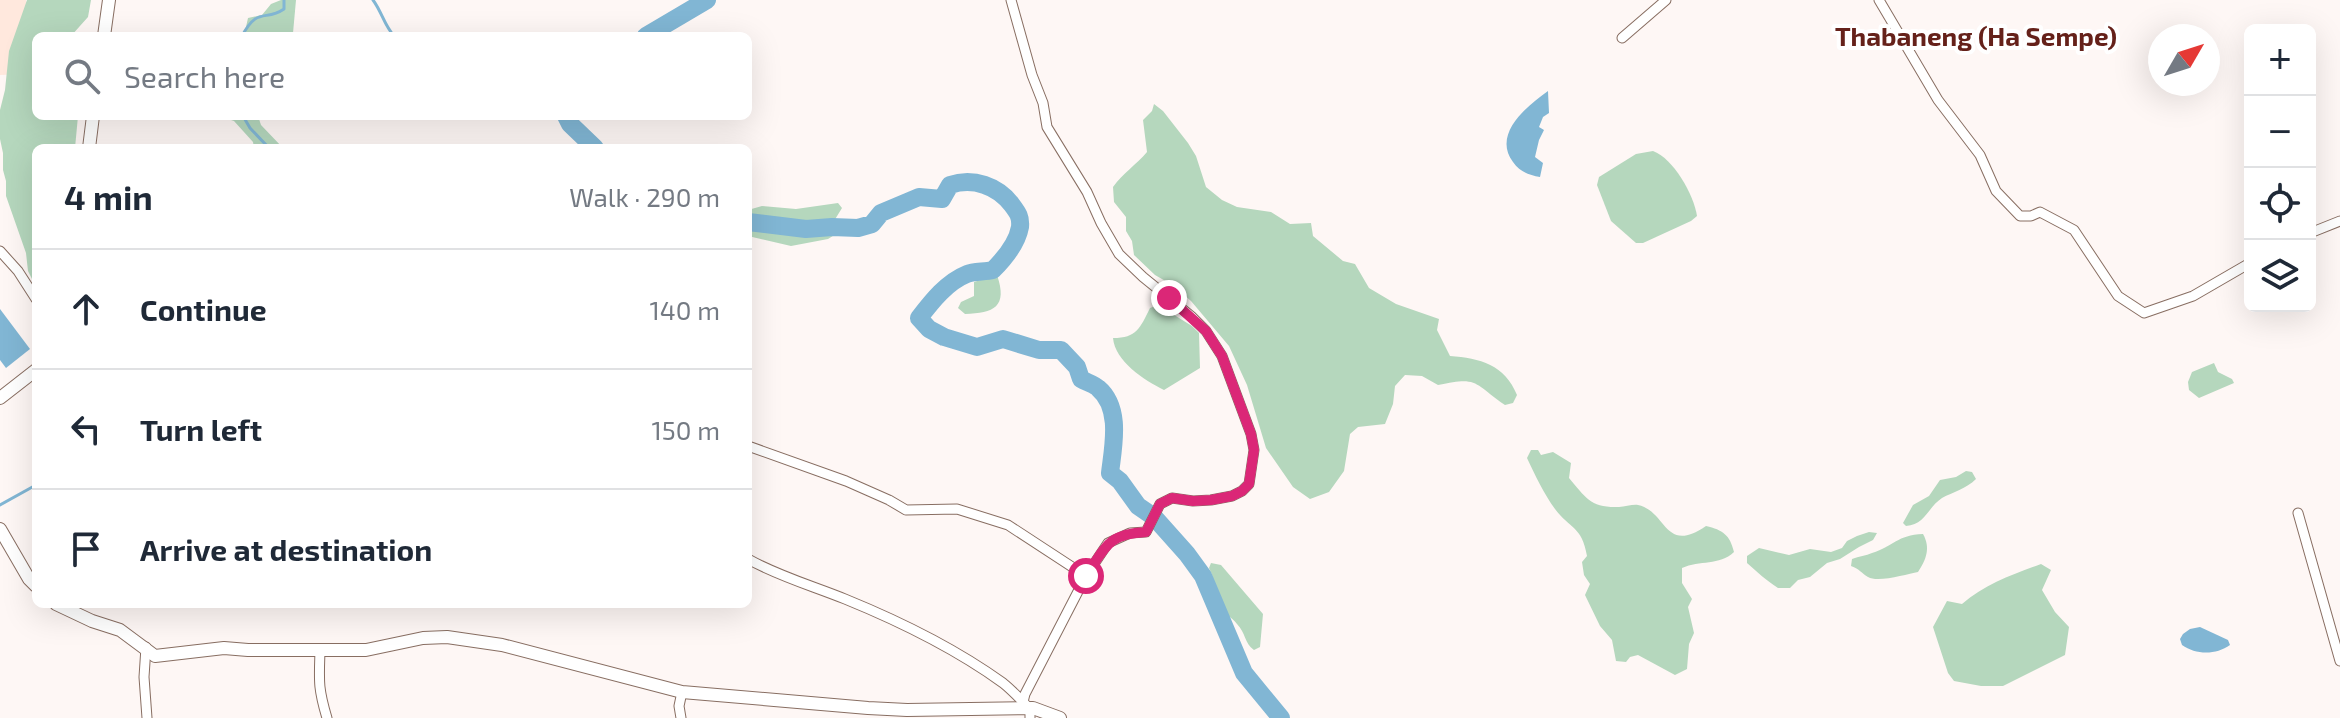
<!DOCTYPE html>
<html lang="en">
<head>
<meta charset="utf-8">
<style>
	body { margin:0; font-family:"Exo 2",sans-serif; background:#f2f2f3; color:#1f2937 }
	.controls { position:absolute; right:24px; top:24px; display:grid; overflow:hidden; border-radius:12px; box-shadow:0 8px 32px #0002 }
	.controls button { width:72px; height:72px; display:grid; place-items:center; padding:0; border:0; border-bottom:2px solid #e0e1e3; background:#fff; color:#1f2937; font:40px sans-serif }
	.compass { position:absolute; left:2148px; top:24px; width:72px; height:72px; border-radius:50%; background:#fff; box-shadow:0 8px 32px #0002; rotate:51deg }
	.stop { position:absolute; width:24px; height:24px; margin:-18px; border:6px solid #db2777; border-radius:50%; background:#fff }
	.stop.end { background:#db2777; border-color:#fff; box-shadow:0 2px 8px #0008 }
	.list { margin:0; padding:0; list-style:none }
	h2 { display:flex; justify-content:space-between; align-items:center; height:104px; margin:0; padding:0 32px; font-size:34px }
	h2 small { font-size:26px; font-weight:400; color:#747a83 }
	.list li { display:grid; grid-template-columns:52px 1fr auto; gap:24px; align-items:center; box-sizing:border-box; height:120px; padding:0 32px; border-top:2px solid #e0e1e3 }
	.list b { display:block; font-size:30px; white-space:nowrap }
	.list em { font-size:26px; font-style:normal; color:#747a83 }
	.icon { flex:none; width:44px; height:44px; fill:none; stroke:currentColor; stroke-width:2; stroke-linecap:round; stroke-linejoin:round }
	.map { position:relative; flex:none; width:2340px; height:718px; overflow:hidden }
	.search { position:absolute; background:#fff; box-shadow:0 8px 32px #0002; left:32px; top:32px; width:720px; height:88px; display:flex; align-items:center; gap:20px; box-sizing:border-box; padding:0 28px; border-radius:12px; color:#747a83; font-size:30px }
	.panel { position:absolute; background:#fff; box-shadow:0 8px 32px #0002; left:32px; top:144px; width:720px; height:464px; border-radius:12px }
	.map>svg:first-child { display:block }
	.built { fill:#ffe8dd }
	.green { fill:#b5d7bd }
	.water { fill:#81b6d4 }
	.lines { fill:none; stroke-linecap:round; stroke-linejoin:round }
	.stream { stroke:#81b6d4; stroke-width:3 }
	.river { stroke:#81b6d4; stroke-width:18 }
	.street-casing { stroke:#886e62; stroke-width:11 }
	.secondary-casing { stroke:#886e62; stroke-width:14 }
	.street { stroke:#fff; stroke-width:9 }
	.secondary { stroke:#fff; stroke-width:12 }
	.route { stroke:#db2777; stroke-width:10 }
	.labels { text-anchor:middle; dominant-baseline:central; stroke-width:8; stroke-linejoin:round; paint-order:stroke }
	.quarter-label { font-size:26px; font-weight:bold; fill:#65211a; stroke:#fff }
</style>
</head>
<body>
<div class="map">
<svg width="2340" height="718" viewBox="0 0 2340 718">
	<rect width="100%" height="100%" fill="#fef7f5"/>
	<polygon class="built" points="0,0 26,0 31,74 0,75"/>
	<g class="green">
		<polygon points="27,0 91,0 88,17 71,36 36,36 36,116 78,116 75,148 36,148 36,287 28,271 26,253 6,196 6,181 3,170 3,153 0,139 0,110 5,90 9,51"/>
		<path d="M281 0H296L293 33C275 32 261 36 244 36L248 18 262 15 271 4Z"/>
		<path d="M1154 104 1163 111 1188 143 1196 156 1206 187 1222 200 1237 207 1271 212 1290 224 1311 223 1313 236 1343 261 1355 264 1369 288 1396 304 1439 319 1437 330 1450 356C1480 358 1505 365 1517 395L1513 403 1505 405C1473 383 1479 376 1438 385L1422 376 1405 375 1395 386 1393 404 1385 424 1358 427 1350 434 1344 471 1329 492 1310 499 1293 487 1266 448 1247 385 1229 346 1191 301 1174 286 1155 275 1134 255 1132 241 1126 231V217L1114 202 1113 187C1123 173 1136 165 1147 152L1143 120 1152 111Z"/>
		<polygon points="219,116 258,116 261,125 283,148 254,148 253,142 234,121"/>
		<path d="M1653 151C1673 158 1694 195 1697 216L1691 221 1643 243H1636L1611 221 1597 185 1599 177 1636 154Z"/>
		<polygon points="838,203 842,208 834,221 836,234 828,239 791,246 748,236 748,210 762,206 796,209"/>
		<path d="M997 275C1008 307 994 313 965 314L958 308 961 302 974 296V282Z"/>
		<path d="M1158 305 1192 326 1199 333 1200 368 1164 390C1144 380 1115 361 1113 338 1137 338 1140 328 1150 308Z"/>
		<polygon points="2214,363 2218,372 2232,379 2234,383 2199,398 2189,390 2188,382 2192,372"/>
		<path d="M1531 450H1538L1541 455 1553 452 1571 463 1569 478C1586 498 1591 508 1619 507 1625 507 1633 504 1638 505 1667 511 1664 555 1706 526 1723 530 1730 535 1734 552 1719 566 1700 560 1682 568V583L1692 599 1688 607 1694 633 1689 644 1687 669 1675 675 1638 655 1630 657 1626 662 1616 661 1612 640 1600 626 1585 595 1590 584 1584 575 1582 562 1587 556C1582 526 1570 529 1555 509 1544 494 1535 475 1527 458Z"/>
		<path d="M1966 471 1972 472 1976 479C1966 489 1953 492 1942 498 1928 507 1925 525 1906 526L1903 523 1913 505 1929 496 1940 480 1956 477Z"/>
		<path d="M1869 532 1877 533 1873 540 1859 547 1840 559 1827 563 1810 577 1798 580 1790 588H1778C1766 580 1757 572 1747 563V556L1759 548 1789 555 1810 549 1831 552 1842 548 1847 541 1857 536Z"/>
		<path d="M1923 534C1931 548 1926 560 1918 572 1907 574 1878 583 1868 577 1861 573 1860 569 1851 566L1852 559C1859 556 1866 556 1872 553 1894 546 1897 535 1923 534Z"/>
		<path d="M1211 563 1221 565 1263 614 1260 647 1254 650C1244 643 1246 633 1237 624 1232 617 1223 614 1220 605 1214 593 1216 581 1209 568Z"/>
		<path d="M2041 564 2051 570 2042 590 2055 612 2069 627 2065 655 2003 686H1981L1954 681 1948 673 1933 627 1947 601 1962 604C1985 584 2014 574 2041 564Z"/>
	</g>
	<g class="water">
		<path d="M1548 91 1549 113 1543 117 1539 127 1544 130 1539 140 1535 157 1543 163 1540 177C1529 175 1520 172 1513 162 1492 134 1527 106 1548 91Z"/>
		<polygon points="0,309 30,349 6,368 0,360"/>
		<path d="M2200 627 2228 640 2230 645C2216 655 2196 655 2182 645L2180 639 2183 634 2190 629Z"/>
	</g>
	<g class="lines">
		<g class="stream">
			<path d="M373 0C382 12 384 25 394 36"/>
			<path d="M242 36C258 6 265 22 284 9V0"/>
			<polyline points="243,116 250,128 269,148"/>
			<polyline points="0,505 36,485"/>
		</g>
		<g class="river">
			<polyline points="646,36 707,0"/>
			<polyline points="566,116 570,124 595,148"/>
			<path d="M748 222 806 229 832 227 858 228 872 224 881 213 919 197 942 199 950 185C973 177 998 186 1012 205 1018 213 1021 217 1020 227 1017 244 1004 259 993 270 984 272 974 271 967 274 947 282 932 301 919 318L929 329 944 337 977 347 1003 339 1039 350H1061L1077 367 1081 379C1086 382 1094 384 1098 388 1122 408 1113 447 1110 473L1120 481 1138 506 1154 517 1187 554 1203 576 1244 673 1281 718"/>
		</g>
		<defs>
			<g id="street">
				<polyline points="1011,0 1032,75 1043,103 1047,127 1087,192 1101,223 1119,254 1143,277 1191,316 1206,331 1222,356 1251,434 1254,450 1249,484 1242,491 1232,496 1211,500 1193,501 1172,498 1160,504 1146,532 1130,533 1108,543 1086,576 1025,694 1023,702"/>
				<polyline points="1879,0 1938,100 1980,155 1996,191 2020,216 2031,216 2040,212 2074,230 2118,296 2144,313 2193,296 2250,263"/>
				<polyline points="1622,38 1666,0"/>
				<polyline points="2310,233 2340,221"/>
				<polyline points="0,251 18,271 36,299"/>
				<polyline points="748,446 846,481 889,500 906,510 957,509 1008,525 1086,576"/>
				<polyline points="2298,513 2340,661"/>
				<path d="M748 559C778 576 813 586 845 599 899 621 956 649 1003 683 1013 691 1021 700 1030 709V718"/>
				<polyline points="146,647 144,677 147,718"/>
				<path d="M320 651C319 681 318 688 327 718"/>
				<polyline points="681,718 679,706 682,692"/>
			</g>
			<g id="secondary">
				<polyline points="104,36 109,0"/>
				<polyline points="89,148 93,116"/>
				<polyline points="0,398 36,370"/>
				<polyline points="0,529 29,579 36,586"/>
				<polyline points="56,604 92,621 120,630 155,656 224,648 248,650 366,650 423,638 447,637 502,645 682,692 868,708 907,710 1033,708 1060,718"/>
			</g>
		</defs>
		<use href="#street" class="street-casing"/>
		<use href="#secondary" class="secondary-casing"/>
		<use href="#street" class="street"/>
		<use href="#secondary" class="secondary"/>
	</g>
	<g class="lines">
		<path class="route" d="M1086 576C1106 546 1108 534 1146 532L1160 504 1172 498 1193 501 1211 500 1232 496 1242 491 1249 484 1254 450 1251 434 1222 356 1206 331 1169 298"/>
	</g>
	<g class="labels">
		<g class="quarter-label">
			<text x="1976" y="35">Thabaneng (Ha Sempe)</text>
		</g>
	</g>
</svg>
<div class="controls">
<button>+</button>
<button>−</button>
<button><svg class="icon" aria-label="locate" viewBox="0 0 24 24"><circle cx="12" cy="12" r="6"/><path d="M12 2v4M12 18v4M2 12h4M18 12h4"/></svg></button>
<button><svg class="icon" aria-label="layers" viewBox="0 0 24 24"><path d="M12 4l9 5-9 5-9-5zM3 14l9 5 9-5"/></svg></button>
</div>
<svg class="compass" viewBox="-18 -18 36 36"><path d="M0-13l5 13h-10z" fill="#e53935"/><path d="M0 13l5-13h-10z" fill="#747a83"/></svg>
<div class="stop" style="left:1086px;top:576px"></div>
<div class="stop end" style="left:1169px;top:298px"></div>
<div class="search"><svg class="icon" aria-label="search" viewBox="0 0 24 24"><circle cx="10" cy="10" r="6"/><path d="M15 15l6 6"/></svg>Search here</div>
<section class="panel">
<h2>4 min<small>Walk · 290 m</small></h2>
<ul class="list">
<li><svg class="icon" aria-label="ahead" viewBox="0 0 24 24"><path d="M12 20V5M6 11l6-6 6 6"/></svg><div><b>Continue</b></div><em>140 m</em></li>
<li><svg class="icon" aria-label="left" viewBox="0 0 24 24"><path d="M17 20v-9H6M10 6l-5 5 5 5"/></svg><div><b>Turn left</b></div><em>150 m</em></li>
<li><svg class="icon" aria-label="arrive" viewBox="0 0 24 24"><path d="M6 21V4h12l-3 4 3 4H6"/></svg><div><b>Arrive at destination</b></div></li>
</ul>
</section>
</div>
</body>
</html>
